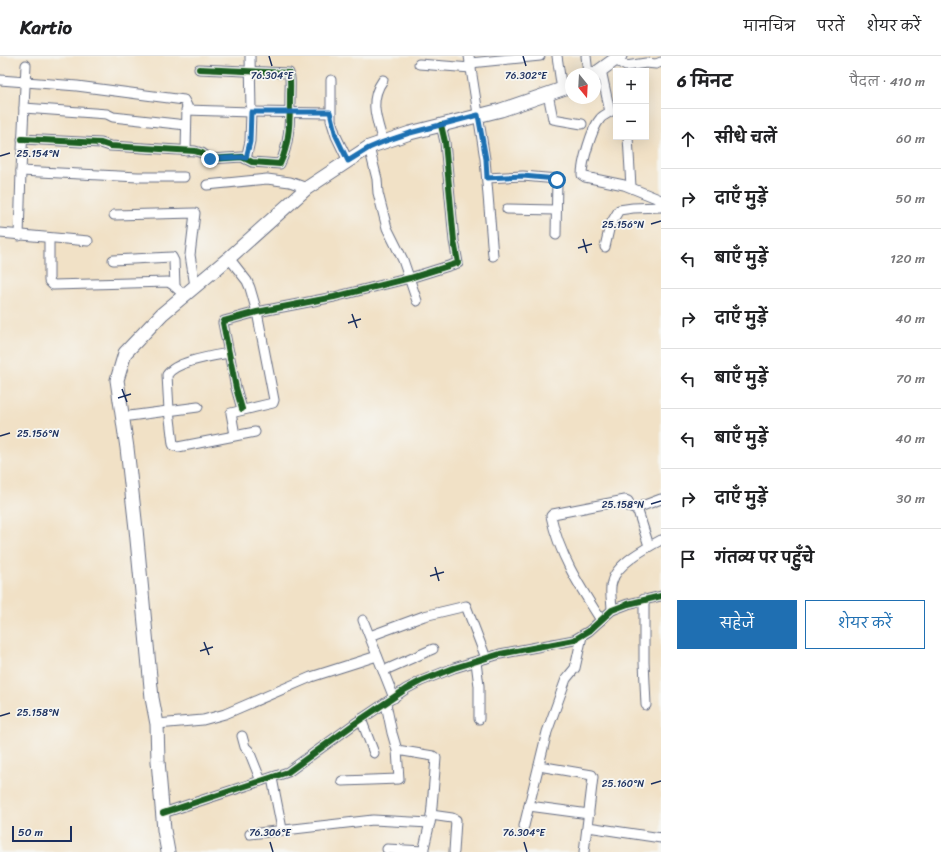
<!DOCTYPE html>
<html lang="hi">
<head>
<meta charset="utf-8">
<style>
	body { margin:0; font-family:Sriracha,"Playpen Sans Deva",sans-serif; background:#f6f6f6; color:#202124 }
	.controls { position:absolute; right:12px; top:12px; display:grid; overflow:hidden; border-radius:0px; box-shadow:0 4px 16px #0002 }
	.controls button { width:36px; height:36px; display:grid; place-items:center; padding:0; border:0; border-bottom:1px solid #e0e0e0; background:#fff; color:#202124; font:20px sans-serif }
	.compass { position:absolute; left:565px; top:12px; width:36px; height:36px; border-radius:50%; background:#fff; box-shadow:0 4px 16px #0002; rotate:162deg }
	.scale { position:absolute; left:12px; bottom:10px; width:60px; box-sizing:border-box; padding-left:4px; border:2px solid #1b2f5e; border-top:0; font-size:11px; line-height:14px; white-space:nowrap; color:#1b2f5e; -webkit-text-stroke:3px #f6f6f2; paint-order:stroke }
	.stop { position:absolute; width:12px; height:12px; margin:-9px; border:3px solid #1f6fb2; border-radius:50%; background:#fff }
	.stop.end { background:#1f6fb2; border-color:#fff; box-shadow:0 1px 4px #0008 }
	.list { margin:0; padding:0; list-style:none }
	h2 { display:flex; justify-content:space-between; align-items:center; height:52px; margin:0; padding:0 16px; font-size:17px }
	h2 small { font-size:13px; font-weight:400; color:#757577 }
	.list li { display:grid; grid-template-columns:26px 1fr auto; gap:12px; align-items:center; box-sizing:border-box; height:60px; padding:0 16px; border-top:1px solid #e0e0e0 }
	.list b { display:block; font-size:15px; white-space:nowrap }
	.list em { font-size:13px; font-style:normal; color:#757577 }
	.actions { display:flex; gap:8px; padding:12px 16px }
	.actions a { flex:1; padding:9px 0; border:1px solid #1f6fb2; border-radius:0px; text-align:center; font-size:14px; color:#1f6fb2 }
	.actions .main { background:#1f6fb2; color:#fff }
	.icon { flex:none; width:22px; height:22px; fill:none; stroke:currentColor; stroke-width:2; stroke-linecap:round; stroke-linejoin:round }
	.map { position:relative; flex:none; width:661px; height:796px; overflow:hidden }
	header { display:flex; align-items:center; gap:24px; box-sizing:border-box; height:56px; padding:0 20px; background:#fff; border-bottom:1px solid #e0e0e0 }
	header strong { font-size:19px }
	nav { display:flex; gap:22px; margin-inline-start:auto; font-size:14px }
	main { display:flex }
	aside { flex:1; background:#fff }
	.map>svg:first-child { display:block }
	.lines { fill:none; stroke-linecap:round; stroke-linejoin:round }
	.street-casing { stroke:#666d82; stroke-width:11 }
	.secondary-casing { stroke:#666d82; stroke-width:15 }
	.street { stroke:#fff; stroke-width:9 }
	.secondary { stroke:#fff; stroke-width:13 }
	.cycleway-casing { stroke:#f6f6f2; stroke-width:8 }
	.cycleway { stroke:#1b5e20; stroke-width:6 }
	.route { stroke:#1f6fb2; stroke-width:5 }
	.ticks { fill:none; stroke:#1b2f5e; stroke-width:1.5 }
	.ticks-label { font-size:10px; text-anchor:middle; fill:#1b2f5e; stroke:#f6f6f2; stroke-width:3.5; stroke-linejoin:round; paint-order:stroke }
</style>
</head>
<body>
<header>
<strong>Kartio</strong>
<nav><a>मानचित्र</a><a>परतें</a><a>शेयर करें</a></nav>
</header>
<main>
<div class="map">
<svg width="661" height="796" viewBox="0 0 661 796">
	<rect width="100%" height="100%" fill="#f6f6f2"/>
	<filter id="ink" filterUnits="userSpaceOnUse"><feTurbulence type="fractalNoise" baseFrequency=".025" numOctaves="2"/><feDisplacementMap in="SourceGraphic" scale="8" xChannelSelector="R" yChannelSelector="G"/><feConvolveMatrix kernelMatrix="1 2 1 2 8 2 1 2 1" color-interpolation-filters="sRGB"/></filter>
	<filter id="wash" filterUnits="userSpaceOnUse"><feTurbulence type="fractalNoise" baseFrequency=".012" numOctaves="4" result="noise"/><feDisplacementMap in="SourceGraphic" scale="16" xChannelSelector="R" yChannelSelector="G"/><feGaussianBlur stdDeviation="0.9" result="paint"/><feColorMatrix in="noise" values="0 0 0 0 0 0 0 0 0 0 0 0 0 0 0 0 0 1.4 0 .05"/><feComposite in="paint" operator="in"/></filter>
	<g filter="url(#wash)">
		<rect width="100%" height="100%" fill="#f1e1c6"/>
	</g>
	<g filter="url(#ink)">
		<g class="lines">
			<defs>
				<g id="street">
					<polyline points="469,0 485,103 493,200"/>
					<polyline points="557,0 562,34"/>
					<polyline points="586,0 588,18"/>
					<polyline points="615,4 626,10 646,7 656,8 661,6"/>
					<polyline points="470,7 540,0"/>
					<polyline points="419,8 471,12"/>
					<path d="M601 14 610 56C607 58 602 60 600 63 592 72 582 106 582 119L585 121 624 129 661 144"/>
					<polyline points="0,24 77,30 184,44 187,50 186,95"/>
					<polyline points="331,24 331,64 336,80 348,105"/>
					<polyline points="548,38 553,63 582,68"/>
					<polyline points="24,52 107,58 113,61 186,69"/>
					<polyline points="186,54 251,56 330,57"/>
					<polyline points="628,81 631,131"/>
					<path d="M22 83 101 87 110 90 195 95 202 97 210 103 242 101 252 106 280 108C290 87 290 62 290 39 290 32 291 23 289 17L199 13"/>
					<path d="M383 86C377 64 368 45 383 24"/>
					<polyline points="369,91 377,123 378,137 387,172 403,204 417,245"/>
					<polyline points="246,103 250,85 251,56 250,0"/>
					<polyline points="21,115 138,121 184,121"/>
					<polyline points="487,122 523,120 557,123 556,179"/>
					<polyline points="207,129 267,123 290,126 307,132"/>
					<polyline points="507,153 556,154"/>
					<polyline points="114,159 195,157 190,199 195,230"/>
					<polyline points="0,177 88,185"/>
					<polyline points="19,180 21,115 26,9"/>
					<polyline points="49,182 49,225 53,229 168,226 173,229 184,239"/>
					<polyline points="605,191 610,169 619,154 633,152 661,151"/>
					<polyline points="229,202 247,225 250,232 257,256 274,344 273,347 231,357 235,379"/>
					<polyline points="113,204 172,201 174,205 175,230"/>
					<path d="M229 297C213 300 176 305 167 319L169 354 173 388 174 390 178 391 255 376"/>
					<polyline points="242,353 236,332 223,267 224,265 257,256 334,241 410,222 458,207 454,185 445,86 441,69"/>
					<polyline points="122,361 198,351"/>
					<polyline points="637,452 649,490"/>
					<polyline points="644,543 644,606 646,649"/>
					<path d="M612 554C612 545 609 534 612 526 616 508 646 492 661 484"/>
					<polyline points="363,564 394,642"/>
					<path d="M601 564C580 531 559 499 551 460L553 458 625 444 628 445 631 452 634 453 661 443"/>
					<polyline points="370,580 424,560 466,550 486,602"/>
					<polyline points="476,606 479,630 479,663"/>
					<polyline points="383,615 433,593"/>
					<polyline points="386,648 392,677 397,694 433,700 436,702 431,762 423,796"/>
					<polyline points="361,663 374,697"/>
					<polyline points="157,668 203,664 225,658 311,621 377,600"/>
					<polyline points="242,680 245,691 249,695 261,725"/>
					<polyline points="539,710 592,719 593,721 584,796"/>
					<polyline points="272,722 282,773"/>
					<polyline points="342,725 399,723 397,694"/>
					<polyline points="529,750 589,758"/>
					<polyline points="163,757 288,716 357,666 406,633 421,625 454,612 500,598 574,584 589,575 612,554 628,548 661,540"/>
					<polyline points="431,759 452,762 456,764 454,796"/>
					<polyline points="524,770 547,676 566,623 575,612 582,580"/>
					<polyline points="588,771 661,782"/>
					<polyline points="250,778 373,764 430,767"/>
					<polyline points="387,793 424,795"/>
				</g>
				<g id="secondary">
					<polyline points="595,18 620,0"/>
					<polyline points="168,796 164,774 158,705 157,668 152,642 136,473 127,392 117,324 125,297 162,258 229,202 307,132 369,91 410,77 501,54 571,30"/>
				</g>
			</defs>
			<use href="#street" class="street-casing"/>
			<use href="#secondary" class="secondary-casing"/>
			<use href="#street" class="street"/>
			<use href="#secondary" class="secondary"/>
			<defs>
				<g id="cycleway">
					<path d="M22 83 101 87 110 90 195 95 202 97 210 103 242 101 252 106 280 108C290 87 290 62 290 39 290 32 291 23 289 17L199 13"/>
					<polyline points="242,353 236,332 223,267 224,265 257,256 334,241 410,222 458,207 454,185 445,86 441,69"/>
					<polyline points="163,757 288,716 357,666 406,633 421,625 454,612 500,598 574,584 589,575 612,554 628,548 661,540"/>
				</g>
			</defs>
			<use href="#cycleway" class="cycleway-casing"/>
			<use href="#cycleway" class="cycleway"/>
		</g>
	</g>
	<g class="lines" filter="url(#ink)">
		<polyline class="route" points="210,103 242,101 246,102 250,86 251,56 330,56 336,80 348,105 369,92 383,86 410,77 478,59 486,103 487,122 523,120 556,123 557,124"/>
	</g>
	<path class="ticks" d="M269 0 272 10M523 0 526 10M0 100 10 97M651 168 661 165M583 183 587 197M578 192 592 188M352 258 357 272M348 267 361 263M122 333 127 346M118 342 131 338M0 380 10 377M651 448 661 445M435 511 439 525M430 520 444 516M204 586 209 599M200 595 213 591M0 660 10 657M651 728 661 725M270 786 273 796M524 786 527 796"/>
	<g class="ticks-label">
		<text x="272" y="23">76.304°E</text>
		<text x="526" y="23">76.302°E</text>
		<text x="38" y="101">25.154°N</text>
		<text x="623" y="172">25.156°N</text>
		<text x="38" y="381">25.156°N</text>
		<text x="623" y="452">25.158°N</text>
		<text x="38" y="660">25.158°N</text>
		<text x="623" y="731">25.160°N</text>
		<text x="270" y="780">76.306°E</text>
		<text x="524" y="780">76.304°E</text>
	</g>
</svg>
<div class="controls">
<button>+</button>
<button>−</button>
</div>
<svg class="compass" viewBox="-18 -18 36 36"><path d="M0-13l5 13h-10z" fill="#e53935"/><path d="M0 13l5-13h-10z" fill="#757577"/></svg>
<div class="scale">50 m</div>
<div class="stop" style="left:557px;top:124px"></div>
<div class="stop end" style="left:210px;top:103px"></div>
</div>
<aside>
<h2>6 मिनट<small>पैदल · 410 m</small></h2>
<ul class="list">
<li><svg class="icon" aria-label="ahead" viewBox="0 0 24 24"><path d="M12 20V5M6 11l6-6 6 6"/></svg><div><b>सीधे चलें</b></div><em>60 m</em></li>
<li><svg class="icon" aria-label="right" viewBox="0 0 24 24"><path d="M7 20v-9h11M14 6l5 5-5 5"/></svg><div><b>दाएँ मुड़ें</b></div><em>50 m</em></li>
<li><svg class="icon" aria-label="left" viewBox="0 0 24 24"><path d="M17 20v-9H6M10 6l-5 5 5 5"/></svg><div><b>बाएँ मुड़ें</b></div><em>120 m</em></li>
<li><svg class="icon" aria-label="right" viewBox="0 0 24 24"><path d="M7 20v-9h11M14 6l5 5-5 5"/></svg><div><b>दाएँ मुड़ें</b></div><em>40 m</em></li>
<li><svg class="icon" aria-label="left" viewBox="0 0 24 24"><path d="M17 20v-9H6M10 6l-5 5 5 5"/></svg><div><b>बाएँ मुड़ें</b></div><em>70 m</em></li>
<li><svg class="icon" aria-label="left" viewBox="0 0 24 24"><path d="M17 20v-9H6M10 6l-5 5 5 5"/></svg><div><b>बाएँ मुड़ें</b></div><em>40 m</em></li>
<li><svg class="icon" aria-label="right" viewBox="0 0 24 24"><path d="M7 20v-9h11M14 6l5 5-5 5"/></svg><div><b>दाएँ मुड़ें</b></div><em>30 m</em></li>
<li><svg class="icon" aria-label="arrive" viewBox="0 0 24 24"><path d="M6 21V4h12l-3 4 3 4H6"/></svg><div><b>गंतव्य पर पहुँचे</b></div></li>
</ul>
<div class="actions"><a class="main">सहेजें</a><a>शेयर करें</a></div>
</aside>
</main>
</body>
</html>
